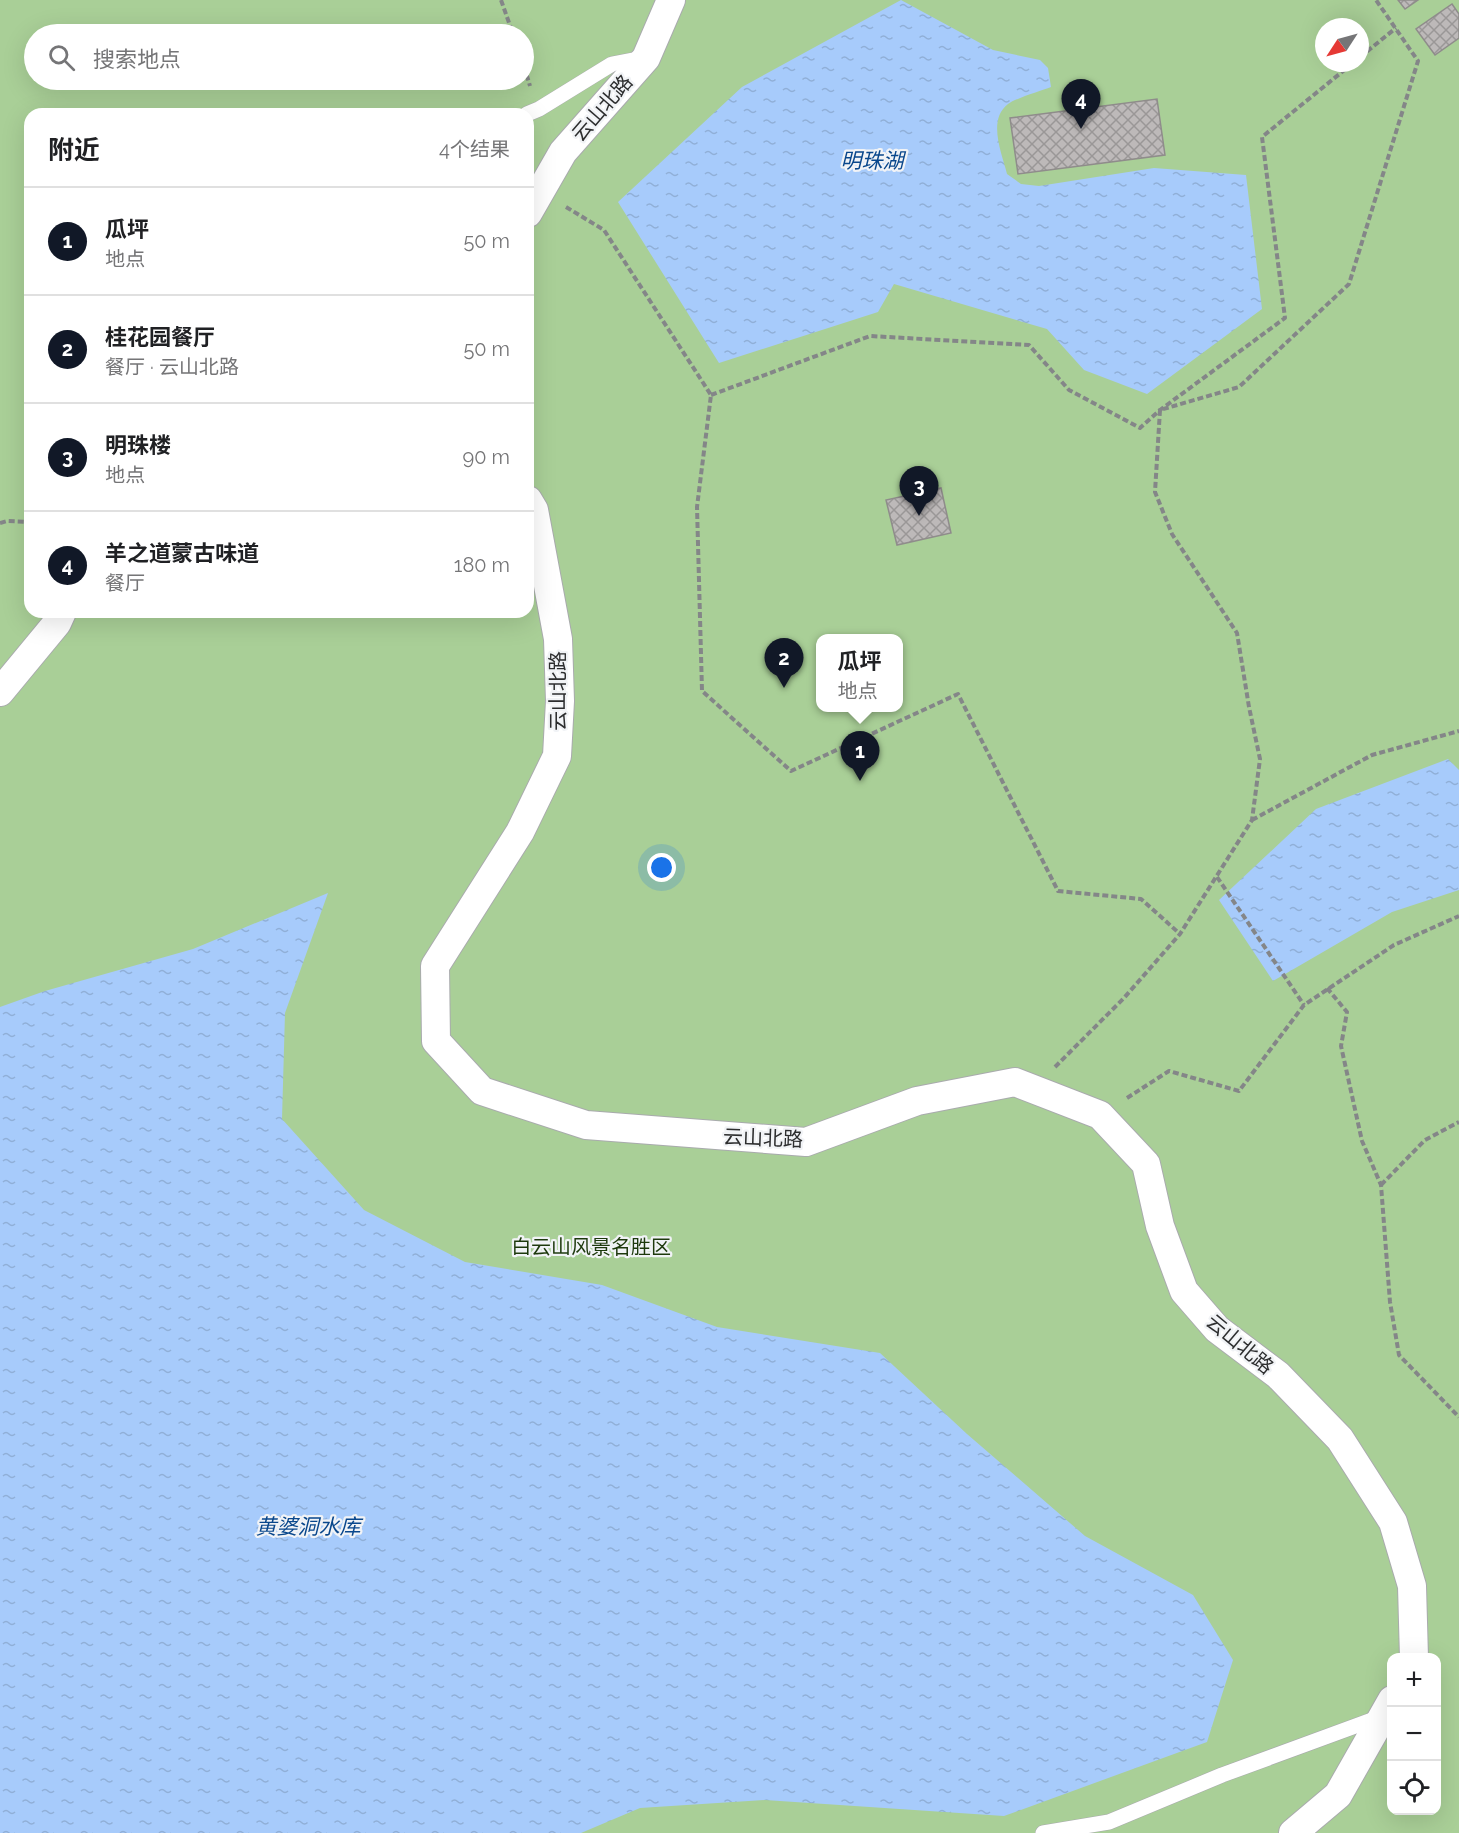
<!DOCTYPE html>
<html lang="zh">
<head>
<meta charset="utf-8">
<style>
	body { margin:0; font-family:Raleway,"Noto Sans SC",sans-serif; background:#f2f2f2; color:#202124 }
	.controls { position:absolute; right:18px; bottom:18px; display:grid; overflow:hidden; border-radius:12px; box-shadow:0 6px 24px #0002 }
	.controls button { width:54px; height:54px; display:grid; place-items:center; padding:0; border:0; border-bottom:2px solid #e0e0e0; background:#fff; color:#202124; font:30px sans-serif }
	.compass { position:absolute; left:1315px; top:18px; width:54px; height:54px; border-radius:50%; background:#fff; box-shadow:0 6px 24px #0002; rotate:234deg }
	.you { position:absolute; left:662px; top:868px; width:21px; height:21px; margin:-15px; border:4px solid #fff; border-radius:50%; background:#1a73e8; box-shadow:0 0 0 9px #1a73e833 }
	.badge { display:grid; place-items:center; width:39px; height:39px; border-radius:50%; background:#111827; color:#fff; font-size:20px; font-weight:700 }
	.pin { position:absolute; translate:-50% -50px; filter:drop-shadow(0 2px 3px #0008) }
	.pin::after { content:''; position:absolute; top:32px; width:21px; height:18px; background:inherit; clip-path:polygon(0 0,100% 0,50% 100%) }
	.popup { position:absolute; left:816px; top:634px; width:87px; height:78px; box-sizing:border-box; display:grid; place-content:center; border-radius:12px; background:#fff; filter:drop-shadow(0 2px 4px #0005); font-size:20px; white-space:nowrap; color:#757577 }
	.popup b { font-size:22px; color:#202124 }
	.popup::after { content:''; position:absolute; left:50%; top:100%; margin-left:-12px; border:12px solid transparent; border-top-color:#fff }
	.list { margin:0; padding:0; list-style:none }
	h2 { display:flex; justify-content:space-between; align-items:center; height:78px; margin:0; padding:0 24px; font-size:26px }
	h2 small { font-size:20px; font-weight:400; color:#757577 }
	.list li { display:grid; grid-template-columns:39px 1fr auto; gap:18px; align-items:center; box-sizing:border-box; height:108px; padding:0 24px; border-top:2px solid #e0e0e0 }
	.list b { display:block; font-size:22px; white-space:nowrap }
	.list p { margin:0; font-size:20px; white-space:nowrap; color:#757577 }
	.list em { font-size:20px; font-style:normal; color:#757577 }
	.icon { flex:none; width:33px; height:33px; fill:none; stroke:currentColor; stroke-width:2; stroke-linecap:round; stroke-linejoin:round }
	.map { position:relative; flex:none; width:1459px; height:1833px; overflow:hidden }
	.search { position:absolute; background:#fff; box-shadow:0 6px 24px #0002; left:24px; top:24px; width:510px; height:66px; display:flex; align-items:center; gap:15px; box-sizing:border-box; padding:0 21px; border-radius:33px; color:#757577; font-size:22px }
	.panel { position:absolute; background:#fff; box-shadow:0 6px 24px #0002; left:24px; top:108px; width:510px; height:510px; border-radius:18px }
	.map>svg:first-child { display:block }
	.green { fill:#a9cf97; fill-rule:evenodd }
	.water { fill:url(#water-ripples) }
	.building { fill:url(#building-cross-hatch); stroke:#8f8c8b; stroke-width:1.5 }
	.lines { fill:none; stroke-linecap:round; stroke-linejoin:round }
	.service-casing { stroke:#a9abad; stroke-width:16 }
	.minor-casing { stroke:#a9abad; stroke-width:30 }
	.path { stroke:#848688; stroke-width:4; stroke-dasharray:6 3; stroke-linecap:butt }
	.service { stroke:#fff; stroke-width:15 }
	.minor { stroke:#fff; stroke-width:28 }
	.labels { text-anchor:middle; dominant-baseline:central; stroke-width:4.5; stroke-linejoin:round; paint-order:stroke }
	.street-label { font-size:20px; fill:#2d2e2f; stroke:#f1f3f6 }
	.park-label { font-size:20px; fill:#1d390c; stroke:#f1f3f6 }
	.water-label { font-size:21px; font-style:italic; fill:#09478c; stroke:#f1f3f6 }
</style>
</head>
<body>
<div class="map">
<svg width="1459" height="1833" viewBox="0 0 1459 1833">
	<defs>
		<pattern id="water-ripples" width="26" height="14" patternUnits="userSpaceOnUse" patternTransform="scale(1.5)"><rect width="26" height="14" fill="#a7cbfb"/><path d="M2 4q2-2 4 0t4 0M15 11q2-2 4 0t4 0" fill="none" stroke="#90afd7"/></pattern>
		<pattern id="building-cross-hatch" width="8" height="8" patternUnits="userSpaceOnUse" patternTransform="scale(1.5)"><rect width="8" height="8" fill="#bdb9b9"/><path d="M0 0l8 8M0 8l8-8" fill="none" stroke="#9a9797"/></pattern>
	</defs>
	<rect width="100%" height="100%" fill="#e4e6e9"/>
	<path class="green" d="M0 0H1459V1833H0ZM1324 27H1360V63H1324ZM34 34H524V80H34ZM30 114H528V612H30ZM821 638H899V708H821ZM1392 1658H1436V1810H1392Z"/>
	<g class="water">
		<path d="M901 0 993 50 1040 60 1048 68 1051 87C1041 91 1016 98 1008 104 987 120 1002 154 1007 174L1021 184 1039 186 1154 168 1246 175 1262 309 1147 394 1084 370 1047 329 894 284 878 312 719 363 618 202 742 87Z"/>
		<polygon points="1448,759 1459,770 1459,890 1392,912 1273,981 1219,900 1316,809"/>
		<polygon points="328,893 285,1013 282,1119 364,1210 465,1262 602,1285 717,1327 880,1353 967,1434 1085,1536 1193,1595 1233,1660 1207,1742 1004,1816 765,1800 640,1808 581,1833 0,1833 0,1007 45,991 193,949"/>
	</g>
	<g class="building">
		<polygon points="1398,0 1418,0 1405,9"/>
		<polygon points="1452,4 1459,14 1459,38 1435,55 1416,29"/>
		<polygon points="1157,99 1165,155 1018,174 1010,118"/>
		<polygon points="941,488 951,533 897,545 886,500"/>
	</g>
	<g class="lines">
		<defs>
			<g id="service">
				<polyline points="527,114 539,109 612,64 643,58"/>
				<polyline points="1043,1833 1109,1822 1222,1775 1380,1717"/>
			</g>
			<g id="minor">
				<polyline points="528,213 563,152 646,58 671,0"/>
				<polyline points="528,500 534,510 558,639 560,701 557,756 520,832 435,966 436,1041 482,1091 586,1125 806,1142 917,1101 1015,1082 1100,1115 1146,1164 1160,1226 1184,1291 1217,1329 1278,1375 1340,1439 1393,1522 1412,1586 1414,1658"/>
				<polyline points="0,692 57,623 62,612"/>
				<polyline points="1293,1833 1338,1795 1392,1700"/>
			</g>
		</defs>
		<use href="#service" class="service-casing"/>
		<use href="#minor" class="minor-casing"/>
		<g class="path">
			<polyline points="501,0 513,34"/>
			<polyline points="1360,57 1396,28"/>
			<polyline points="524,66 530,86"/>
			<polyline points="566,207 604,230 711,395 697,507 702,691 791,771 958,694 1058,891 1141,899 1180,934"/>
			<polyline points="711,395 870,336 1029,345 1069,390 1140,428 1160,410 1285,318 1262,137 1353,63"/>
			<polyline points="0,523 7,521 30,522"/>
			<polyline points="1252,820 1372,755 1459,731"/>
			<polyline points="1217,877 1304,1005"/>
			<polyline points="1327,988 1347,1012 1341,1046 1362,1141 1381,1185 1390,1302 1399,1355 1459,1417"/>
			<polyline points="1055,1067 1124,998 1180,934 1252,820 1260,759 1249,707 1237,633 1172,534 1155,492 1160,410 1239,387 1349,284 1418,61 1376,0"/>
			<polyline points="1127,1098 1169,1071 1239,1091 1304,1005 1394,945 1459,916"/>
			<polyline points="1381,1185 1425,1140 1459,1122"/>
		</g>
		<use href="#service" class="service"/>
		<use href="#minor" class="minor"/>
	</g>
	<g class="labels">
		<g class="street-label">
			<text transform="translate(602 108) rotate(-49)">云山北路</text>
			<text transform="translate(558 691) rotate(-90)">云山北路</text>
			<text transform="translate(763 1138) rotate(2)">云山北路</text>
			<text transform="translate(1240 1344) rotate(40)">云山北路</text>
		</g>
		<g class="park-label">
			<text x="591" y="1247">白云山风景名胜区</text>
		</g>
		<g class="water-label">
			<text x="872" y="160">明珠湖</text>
			<text x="308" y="1526">黄婆洞水库</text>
		</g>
	</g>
</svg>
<div class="controls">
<button>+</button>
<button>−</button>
<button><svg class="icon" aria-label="locate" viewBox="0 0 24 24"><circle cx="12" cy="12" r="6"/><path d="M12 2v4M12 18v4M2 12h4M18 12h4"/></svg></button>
</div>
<svg class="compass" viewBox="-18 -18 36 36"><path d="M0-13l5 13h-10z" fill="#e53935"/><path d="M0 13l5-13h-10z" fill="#757577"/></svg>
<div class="you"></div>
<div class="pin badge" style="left:860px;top:781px">1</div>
<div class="popup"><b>瓜坪</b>地点</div>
<div class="pin badge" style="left:784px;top:688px">2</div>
<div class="pin badge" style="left:919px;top:516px">3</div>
<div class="pin badge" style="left:1081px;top:129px">4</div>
<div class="search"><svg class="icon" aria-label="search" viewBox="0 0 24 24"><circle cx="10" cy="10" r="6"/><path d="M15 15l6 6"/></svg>搜索地点</div>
<section class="panel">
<h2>附近<small>4个结果</small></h2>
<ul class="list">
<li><span class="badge">1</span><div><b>瓜坪</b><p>地点</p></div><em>50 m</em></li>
<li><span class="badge">2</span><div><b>桂花园餐厅</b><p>餐厅 · 云山北路</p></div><em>50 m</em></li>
<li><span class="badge">3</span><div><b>明珠楼</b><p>地点</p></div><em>90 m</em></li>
<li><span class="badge">4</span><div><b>羊之道蒙古味道</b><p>餐厅</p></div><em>180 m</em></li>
</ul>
</section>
</div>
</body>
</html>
